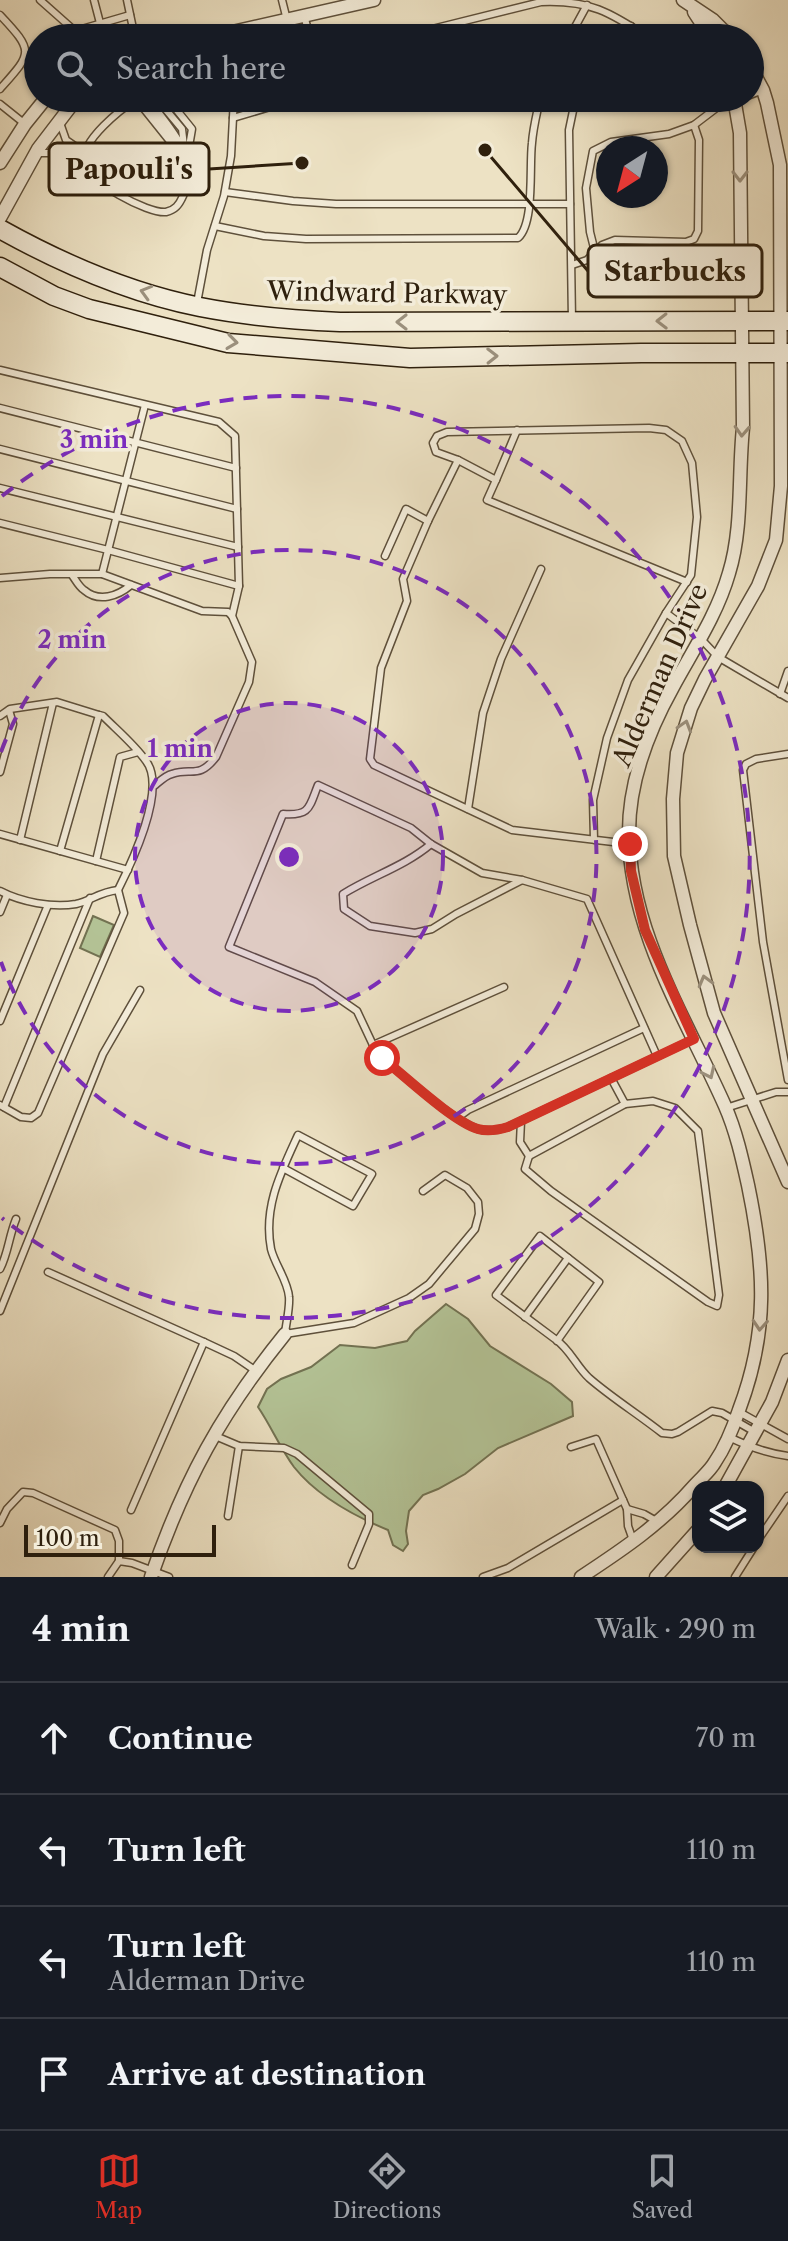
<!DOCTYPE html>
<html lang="en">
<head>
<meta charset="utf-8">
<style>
	body { margin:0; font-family:"Libre Caslon Text",serif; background:#20242c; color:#f1f3f6 }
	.controls { position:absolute; right:24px; bottom:24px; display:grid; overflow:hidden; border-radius:16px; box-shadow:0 2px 6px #0004 }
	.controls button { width:72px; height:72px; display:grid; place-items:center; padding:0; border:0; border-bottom:2px solid #363941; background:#171b24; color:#f1f3f6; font:40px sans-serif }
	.compass { position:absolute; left:596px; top:136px; width:72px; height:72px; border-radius:50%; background:#171b24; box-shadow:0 2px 6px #0004; rotate:216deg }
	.scale { position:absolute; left:24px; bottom:20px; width:192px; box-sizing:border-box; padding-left:8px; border:4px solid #2f200d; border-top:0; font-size:22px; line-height:28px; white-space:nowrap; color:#2f200d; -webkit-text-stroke:6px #f3ecd9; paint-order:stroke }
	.stop { position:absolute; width:24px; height:24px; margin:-18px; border:6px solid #d93025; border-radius:50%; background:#fff }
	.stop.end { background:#d93025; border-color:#fff; box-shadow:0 2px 8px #0008 }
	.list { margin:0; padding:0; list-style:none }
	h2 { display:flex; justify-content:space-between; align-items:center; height:104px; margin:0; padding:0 32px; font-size:34px }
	h2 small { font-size:26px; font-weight:400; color:#9ea1a6 }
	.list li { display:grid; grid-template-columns:52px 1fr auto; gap:24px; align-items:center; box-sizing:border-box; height:112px; padding:0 32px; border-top:2px solid #363941 }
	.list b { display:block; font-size:30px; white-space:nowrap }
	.list p { margin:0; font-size:26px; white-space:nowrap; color:#9ea1a6 }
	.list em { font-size:26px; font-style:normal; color:#9ea1a6 }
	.icon { flex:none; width:44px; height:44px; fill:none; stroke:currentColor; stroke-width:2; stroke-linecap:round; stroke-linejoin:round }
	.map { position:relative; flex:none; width:788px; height:1577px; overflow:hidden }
	.search { position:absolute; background:#171b24; box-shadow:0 2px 6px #0004; left:24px; right:24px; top:24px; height:88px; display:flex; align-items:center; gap:20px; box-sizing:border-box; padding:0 28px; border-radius:44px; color:#9ea1a6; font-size:30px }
	.sheet { height:552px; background:#171b24 }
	nav { display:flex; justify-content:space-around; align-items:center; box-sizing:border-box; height:112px; border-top:2px solid #363941; background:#171b24; font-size:22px; color:#9ea1a6 }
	nav a { display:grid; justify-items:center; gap:4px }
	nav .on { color:#d93025 }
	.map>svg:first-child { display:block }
	.green { fill:#b4c497; stroke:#727252; stroke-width:2 }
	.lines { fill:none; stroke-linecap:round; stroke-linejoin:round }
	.lane-casing { stroke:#5e503b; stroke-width:9 }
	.street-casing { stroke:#5e503b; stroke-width:15 }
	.secondary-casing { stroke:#2f200d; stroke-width:21 }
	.lane { stroke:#f3ecd9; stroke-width:6 }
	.street { stroke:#f3ecd9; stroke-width:12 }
	.secondary { stroke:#f3ecd9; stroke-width:18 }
	.oneway { stroke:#9b907d }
	.route { stroke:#d93025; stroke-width:10 }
	.ring { fill:none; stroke:#7b2cbf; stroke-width:4; stroke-dasharray:14 10 }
	.labels { text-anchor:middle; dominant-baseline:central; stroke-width:7; stroke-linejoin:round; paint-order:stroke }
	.street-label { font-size:26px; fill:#2f200d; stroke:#f3ecd9 }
	.centre { fill:#7b2cbf; stroke:#f3ecd9; stroke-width:4 }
	.ring-label { font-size:24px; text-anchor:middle; font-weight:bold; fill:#7b2cbf; stroke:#f3ecd9; stroke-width:7; stroke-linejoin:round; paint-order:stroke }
	.leader { fill:none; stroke:#2f200d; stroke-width:3 }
	.callout-dot { fill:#2f200d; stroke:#f3ecd9; stroke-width:3 }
	.callout { fill:#f3ecd9; stroke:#2f200d; stroke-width:3 }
	.callout-label { font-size:28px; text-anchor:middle; font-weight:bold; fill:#2f200d }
</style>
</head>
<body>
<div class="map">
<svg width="788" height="1577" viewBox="0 0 788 1577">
	<rect width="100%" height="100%" fill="#ede2c4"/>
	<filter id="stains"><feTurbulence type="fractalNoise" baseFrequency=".0025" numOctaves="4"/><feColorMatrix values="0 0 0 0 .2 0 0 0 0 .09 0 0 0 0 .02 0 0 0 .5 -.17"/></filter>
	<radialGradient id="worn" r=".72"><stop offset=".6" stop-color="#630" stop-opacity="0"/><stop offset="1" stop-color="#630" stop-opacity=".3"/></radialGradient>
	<g class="green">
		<polygon points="93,916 114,925 100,957 80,948"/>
		<path d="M446 1304 468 1319 490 1346 551 1384 572 1402 573 1416 498 1448 465 1474 438 1489 423 1495 409 1511 406 1531 408 1544 403 1551 393 1545 388 1530C354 1516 317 1496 294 1467 280 1448 271 1426 258 1407L267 1389 281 1379 311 1367 340 1345 375 1348 407 1341 415 1331Z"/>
	</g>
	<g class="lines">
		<defs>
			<g id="lane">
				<polyline points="40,0 75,31 130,15"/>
				<polyline points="94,0 100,23"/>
				<polyline points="127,0 135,38"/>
				<polyline points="282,0 287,20"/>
				<path d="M0 15C35 52 32 53 0 89"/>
				<polyline points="304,15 310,38"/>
				<path d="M396 38 541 2C590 0 610 12 649 38"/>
				<polyline points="569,38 587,5"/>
				<polyline points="624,38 631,26"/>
				<polyline points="750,95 763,90"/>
				<path d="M138 98C121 109 81 140 84 162 86 181 148 214 166 212 175 210 179 205 183 196 202 158 168 126 147 98"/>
				<polyline points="142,98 179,149"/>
				<polyline points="160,98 171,103 192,129 187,158"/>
				<polyline points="136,99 184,159"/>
				<polyline points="157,99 182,129 184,146"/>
				<polyline points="0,104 25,124"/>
				<polyline points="233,118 300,98"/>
				<polyline points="59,120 66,140 85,153"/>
				<polyline points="36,153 64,153 84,162"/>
				<polyline points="225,192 293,201 336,204 570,204"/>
				<path d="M215 226 264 236 306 239 518 238C535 223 529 166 532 143 533 128 537 113 540 98"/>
				<polyline points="595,252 590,232 586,188 593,151 611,142 669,134 694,125 719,106 742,98"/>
				<polyline points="572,265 587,260 602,245 615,240 686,242 694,239 698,231 699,140 694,125"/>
				<polyline points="197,303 207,250 224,196 231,156 234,98"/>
				<polyline points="572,320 569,130 574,106 580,98"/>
				<path d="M0 370 219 422 235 436 239 586 232 616 252 662 249 682 216 757C198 780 192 767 172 774 166 775 159 782 154 786"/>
				<polyline points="0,408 236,468"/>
				<polyline points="0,449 237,509"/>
				<polyline points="458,460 496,480 487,500 687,582"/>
				<polyline points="496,480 517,430"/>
				<polyline points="0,488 238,547"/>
				<polyline points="0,523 108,550 239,586"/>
				<polyline points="385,556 406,509 428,521"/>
				<polyline points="102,574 145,405"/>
				<path d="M72 575C75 579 79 587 84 590 99 603 118 596 131 585"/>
				<polyline points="0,578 50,574 102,574 202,611 228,612 232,616"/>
				<polyline points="666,613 701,639 718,657 788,698"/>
				<polyline points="780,694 788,671"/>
				<path d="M0 716 10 709 57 702 99 715 103 716C117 730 135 745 146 761 167 788 132 862 118 890"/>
				<polyline points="788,754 756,759 746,764 743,770 763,942 788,1080"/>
				<polyline points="0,772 13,724 9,710"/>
				<polyline points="468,809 483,713 501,659 541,569"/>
				<polyline points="0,834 128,870"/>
				<polyline points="20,840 53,703"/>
				<polyline points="594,840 593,800 607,738 628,680 666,613 691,575 697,517 692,463 682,441 666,430 649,428 447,432 437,436 433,443 436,452 458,460 428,521 403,579 407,601 381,668 370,759 374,765 512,830 630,844"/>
				<path d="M431 844C405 866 372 876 343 894L344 909 370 926 415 933 432 929 456 914 522 880"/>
				<polyline points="60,851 99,715"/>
				<polyline points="96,861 120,757 138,752"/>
				<path d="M0 891C21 902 52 908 76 904 91 901 99 892 118 890L124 913 38 1113 31 1118 21 1117 0 1105"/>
				<polyline points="0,912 7,895"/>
				<path d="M504 987 373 1045 382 1058C405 1076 452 1121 478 1129 488 1132 498 1130 508 1127L694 1039"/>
				<polyline points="0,1021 48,905"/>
				<path d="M373 1045 357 1011 315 982 229 947 283 814C310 816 309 808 318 785L411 828 431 844 482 873 522 880 587 899 657 1056"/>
				<polyline points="4,1107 90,898"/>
				<polyline points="726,1108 776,1092 788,1092"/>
				<polyline points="457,1118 468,1110 644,1028"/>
				<polyline points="521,1121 520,1142 529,1156 625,1104"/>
				<polyline points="529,1156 525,1169 551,1191 708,1302 717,1306 719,1295 698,1131 675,1108 653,1101 625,1104 611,1078"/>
				<path d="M283 1168 353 1206 372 1174 298 1135C281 1172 263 1207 271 1249 275 1265 288 1281 289 1297 290 1308 286 1323 285 1334L354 1323 409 1298 429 1284 475 1229 479 1214 478 1202 467 1188 445 1175 423 1191"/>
				<path d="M0 1269C8 1254 9 1236 16 1219"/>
				<polyline points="48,1272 204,1342"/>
				<polyline points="0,1311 103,1054 140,990"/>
				<polyline points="525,1317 568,1258"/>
				<path d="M557 1341 599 1282 540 1236 496 1295 555 1339C570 1349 576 1366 589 1378 612 1398 638 1414 662 1433L672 1434 678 1432 712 1411 722 1413 755 1432"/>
				<polyline points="739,1412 788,1439"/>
				<polyline points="213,1435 239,1446 284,1448 297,1454 369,1514 369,1524 352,1565"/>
				<path d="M729 1437C749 1447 766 1453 788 1456"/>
				<polyline points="571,1447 596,1439 627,1509 628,1526 634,1543"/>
				<polyline points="627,1509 644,1514 658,1522"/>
				<polyline points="131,1510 204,1342 234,1356 256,1371"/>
				<polyline points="228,1516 239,1446"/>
				<polyline points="0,1523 7,1509 23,1492 33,1493 115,1530 119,1541 119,1561"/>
				<polyline points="758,1540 788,1496"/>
				<polyline points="108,1577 119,1561 132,1563 169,1577"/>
				<polyline points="483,1577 508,1568 623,1500"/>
				<polyline points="735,1577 754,1547"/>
			</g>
			<g id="street">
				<polyline points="683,0 713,20 731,38"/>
				<polyline points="694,12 711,38"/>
				<polyline points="206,38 374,0"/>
				<polyline points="750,66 763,90 767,103 780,165 781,486 776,540 758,586 705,679 691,708 677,753 673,799 674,856 690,925 714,1013 788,1182"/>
				<polyline points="0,163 25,124 46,98"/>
				<polyline points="0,218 38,149 77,98"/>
				<polyline points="725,1487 772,1402 788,1360"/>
				<path d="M151 1577C184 1481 221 1413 285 1334"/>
				<path d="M581 1577C622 1550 661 1524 694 1486 701 1478 710 1471 715 1462 726 1446 733 1428 739 1410 769 1331 765 1267 748 1185 742 1158 736 1131 725 1106 686 1018 629 931 629 832 629 782 649 730 673 687 693 650 717 615 729 573 743 528 738 475 743 428L740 133 734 98"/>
				<polyline points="656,1577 698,1530"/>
			</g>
			<g id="secondary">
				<path d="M0 229C61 263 130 293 200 307 246 316 293 320 340 322L788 321"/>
				<polyline points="0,267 54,296 89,309 228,343 410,358 641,353 788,353"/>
			</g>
		</defs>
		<use href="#lane" class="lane-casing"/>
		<use href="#street" class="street-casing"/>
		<use href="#secondary" class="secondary-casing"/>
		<use href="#lane" class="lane"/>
		<use href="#street" class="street"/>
		<use href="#secondary" class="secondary"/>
	</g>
	<defs><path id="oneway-chevron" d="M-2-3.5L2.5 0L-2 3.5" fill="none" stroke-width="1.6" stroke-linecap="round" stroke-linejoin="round" transform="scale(2)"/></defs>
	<g class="oneway">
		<use href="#oneway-chevron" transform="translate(740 176) rotate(90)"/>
		<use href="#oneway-chevron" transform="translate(146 292) rotate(-164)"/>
		<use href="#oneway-chevron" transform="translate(662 321) rotate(179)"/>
		<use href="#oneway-chevron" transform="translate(402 322) rotate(180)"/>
		<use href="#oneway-chevron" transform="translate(232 342) rotate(8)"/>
		<use href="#oneway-chevron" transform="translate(492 356) rotate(-1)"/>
		<use href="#oneway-chevron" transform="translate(742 431) rotate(93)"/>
		<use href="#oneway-chevron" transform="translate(685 726) rotate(-73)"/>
		<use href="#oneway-chevron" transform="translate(705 981) rotate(-105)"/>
		<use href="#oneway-chevron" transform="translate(709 1073) rotate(65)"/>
		<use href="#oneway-chevron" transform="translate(760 1325) rotate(94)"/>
	</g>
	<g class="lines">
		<path class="route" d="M382 1058C405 1076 452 1121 478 1129 488 1132 498 1130 508 1127L694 1039 645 930 631 871 630 844"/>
	</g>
	<circle cx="289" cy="857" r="154" fill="#7b2cbf" fill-opacity=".12"/>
	<g class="ring">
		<circle cx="289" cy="857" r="154"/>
		<path d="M1 752A307 307 0 1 1 1 962"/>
		<path d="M2 496A461 461 0 1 1 2 1218"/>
	</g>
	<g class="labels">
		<g class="street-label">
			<text transform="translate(387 293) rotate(1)">Windward Parkway</text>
			<text transform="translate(660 675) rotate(-66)">Alderman Drive</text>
		</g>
	</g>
	<circle cx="289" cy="857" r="12" class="centre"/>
	<g class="ring-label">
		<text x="94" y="448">3 min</text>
		<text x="72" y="648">2 min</text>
		<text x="180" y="757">1 min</text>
	</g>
	<path class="leader" d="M302 163L209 169M485 150L588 271"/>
	<g class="callout-dot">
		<circle cx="302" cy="163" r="8"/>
		<circle cx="485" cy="150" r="8"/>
	</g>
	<g class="callout">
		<rect x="49" y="143" width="160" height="52" rx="8"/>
		<rect x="588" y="245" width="174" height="52" rx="8"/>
	</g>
	<g class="callout-label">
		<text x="129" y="179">Papouli's</text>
		<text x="675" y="281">Starbucks</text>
	</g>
	<rect width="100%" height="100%" filter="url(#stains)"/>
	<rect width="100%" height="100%" fill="url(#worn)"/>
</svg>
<div class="controls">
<button><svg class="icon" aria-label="layers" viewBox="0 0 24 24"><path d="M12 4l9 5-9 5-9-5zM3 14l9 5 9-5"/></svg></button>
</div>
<svg class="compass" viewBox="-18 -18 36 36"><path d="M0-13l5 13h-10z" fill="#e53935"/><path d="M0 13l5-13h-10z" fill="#9ea1a6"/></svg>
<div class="scale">100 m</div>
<div class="stop" style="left:382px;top:1058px"></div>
<div class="stop end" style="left:630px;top:844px"></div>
<div class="search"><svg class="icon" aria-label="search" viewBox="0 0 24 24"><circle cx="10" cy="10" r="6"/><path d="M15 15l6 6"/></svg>Search here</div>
</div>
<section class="sheet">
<h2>4 min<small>Walk · 290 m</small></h2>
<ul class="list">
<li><svg class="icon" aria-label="ahead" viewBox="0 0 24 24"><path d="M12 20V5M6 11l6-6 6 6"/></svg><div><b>Continue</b></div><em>70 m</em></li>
<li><svg class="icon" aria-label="left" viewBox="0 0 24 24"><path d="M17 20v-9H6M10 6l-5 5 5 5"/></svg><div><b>Turn left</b></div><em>110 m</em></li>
<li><svg class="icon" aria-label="left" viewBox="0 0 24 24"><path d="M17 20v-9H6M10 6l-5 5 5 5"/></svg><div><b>Turn left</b><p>Alderman Drive</p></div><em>110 m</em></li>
<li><svg class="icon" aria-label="arrive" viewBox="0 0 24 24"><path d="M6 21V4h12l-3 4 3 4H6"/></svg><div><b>Arrive at destination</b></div></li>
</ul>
</section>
<nav>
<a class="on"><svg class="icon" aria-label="map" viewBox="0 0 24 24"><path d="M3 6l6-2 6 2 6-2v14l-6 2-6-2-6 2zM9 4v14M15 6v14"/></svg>Map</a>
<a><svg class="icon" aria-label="directions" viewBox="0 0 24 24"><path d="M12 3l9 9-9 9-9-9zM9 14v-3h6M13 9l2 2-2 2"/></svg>Directions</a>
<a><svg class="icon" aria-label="saved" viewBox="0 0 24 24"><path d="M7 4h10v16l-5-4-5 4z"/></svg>Saved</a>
</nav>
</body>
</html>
